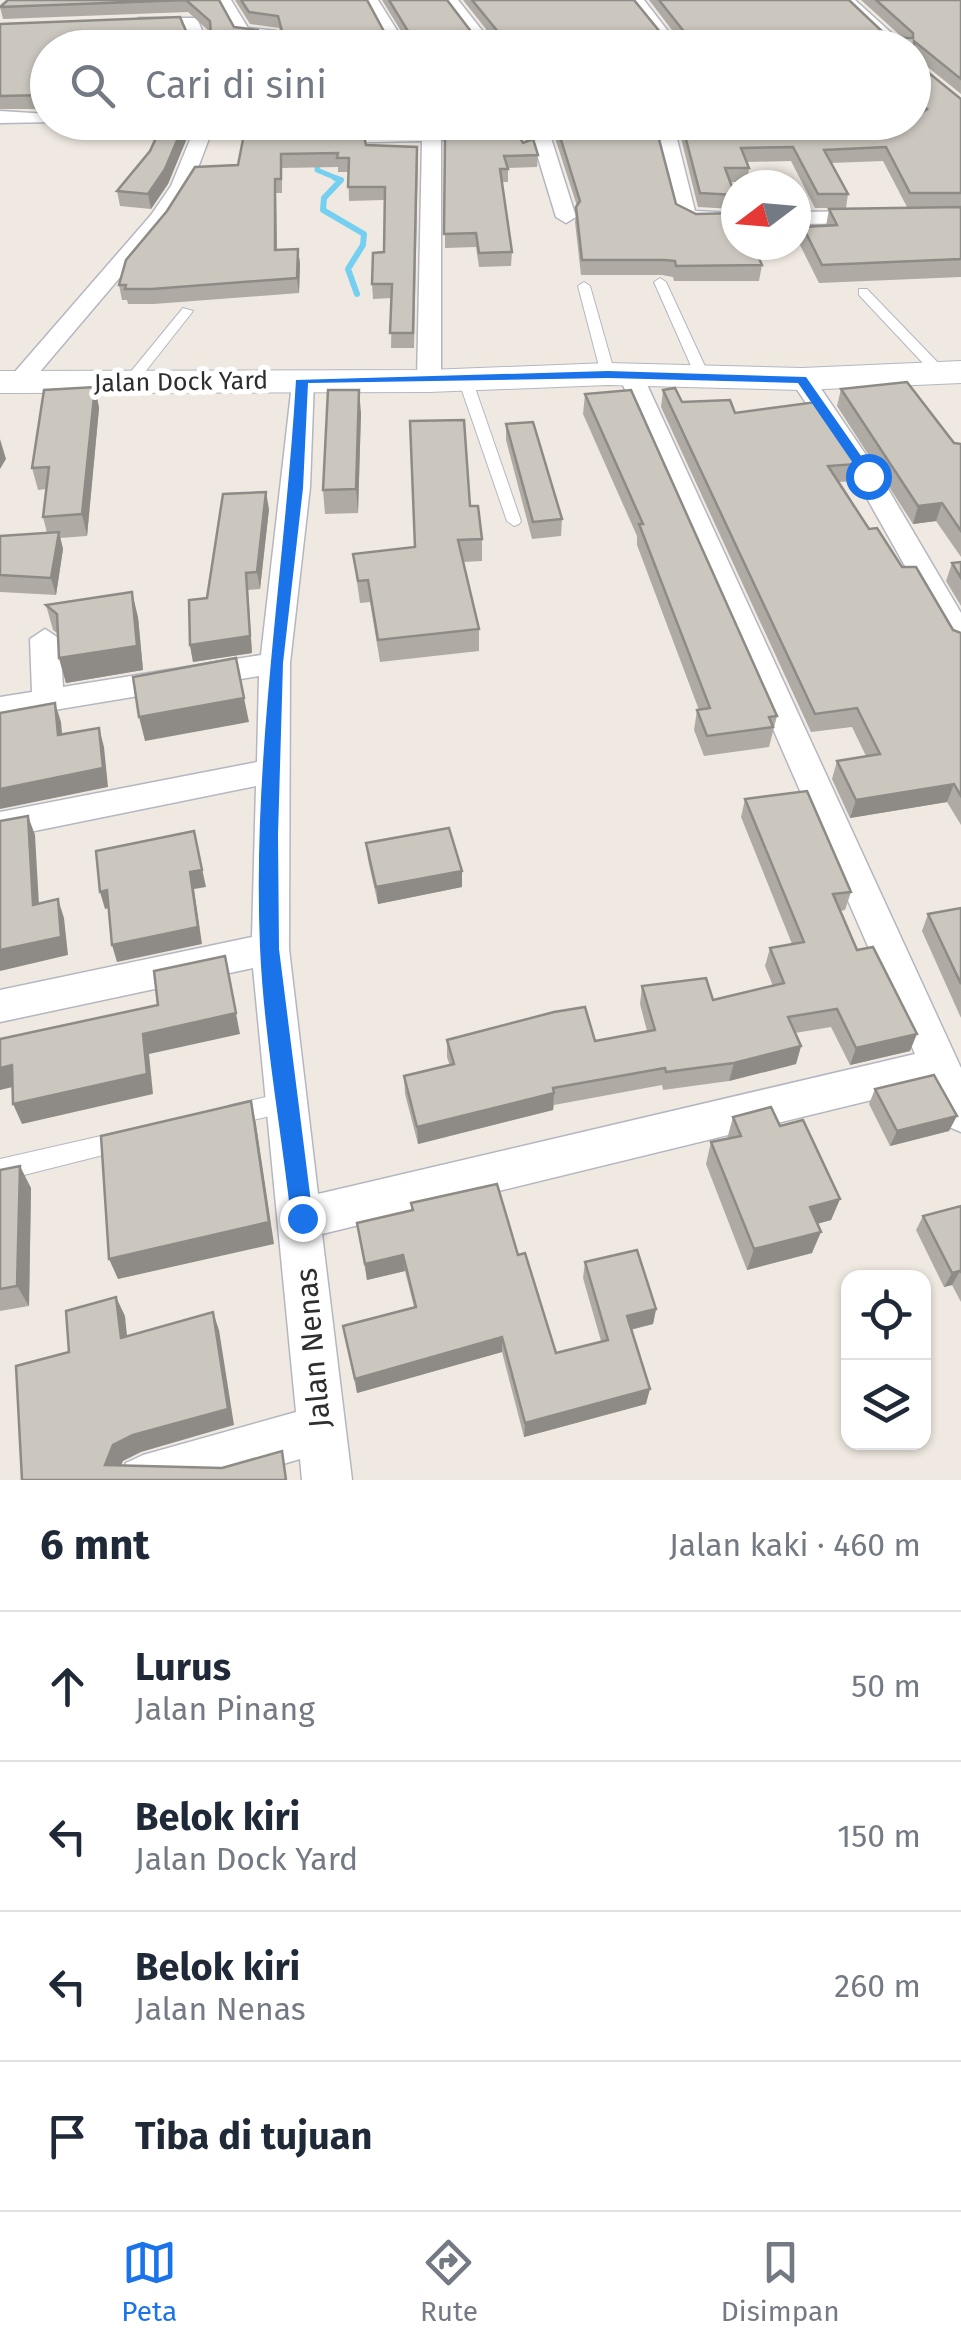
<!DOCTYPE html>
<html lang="id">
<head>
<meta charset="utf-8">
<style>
	body { margin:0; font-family:"Fira Sans",sans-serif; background:#f2f2f3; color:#1f2937 }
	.controls { position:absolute; right:30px; bottom:30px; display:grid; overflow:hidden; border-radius:20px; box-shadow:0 2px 8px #0004 }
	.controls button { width:90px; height:90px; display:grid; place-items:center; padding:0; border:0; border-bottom:2px solid #e0e1e3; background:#fff; color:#1f2937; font:50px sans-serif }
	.compass { position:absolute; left:721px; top:170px; width:90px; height:90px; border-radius:50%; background:#fff; box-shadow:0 2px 8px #0004; rotate:254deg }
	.stop { position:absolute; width:30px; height:30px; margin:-22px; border:8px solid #1a73e8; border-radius:50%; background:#fff }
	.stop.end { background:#1a73e8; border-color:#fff; box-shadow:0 2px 10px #0008 }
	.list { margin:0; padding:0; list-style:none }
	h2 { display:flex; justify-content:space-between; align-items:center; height:130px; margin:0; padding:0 40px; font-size:42px }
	h2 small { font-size:32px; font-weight:400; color:#747a83 }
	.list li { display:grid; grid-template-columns:65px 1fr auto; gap:30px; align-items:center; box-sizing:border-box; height:150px; padding:0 40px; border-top:2px solid #e0e1e3 }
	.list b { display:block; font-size:38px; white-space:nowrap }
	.list p { margin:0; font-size:32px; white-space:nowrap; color:#747a83 }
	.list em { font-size:32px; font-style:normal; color:#747a83 }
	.icon { flex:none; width:55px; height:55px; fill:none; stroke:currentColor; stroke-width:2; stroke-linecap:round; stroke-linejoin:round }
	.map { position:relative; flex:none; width:961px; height:1480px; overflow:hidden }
	.search { position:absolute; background:#fff; box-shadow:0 2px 8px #0004; left:30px; right:30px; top:30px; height:110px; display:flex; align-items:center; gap:25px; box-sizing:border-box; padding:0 35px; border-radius:55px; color:#747a83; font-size:38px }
	.sheet { height:730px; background:#fff }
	nav { display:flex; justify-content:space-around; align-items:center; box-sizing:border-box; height:140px; border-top:2px solid #e0e1e3; background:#fff; font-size:28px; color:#747a83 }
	nav a { display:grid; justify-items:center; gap:5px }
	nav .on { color:#1a73e8 }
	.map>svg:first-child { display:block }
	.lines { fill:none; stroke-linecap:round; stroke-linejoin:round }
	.stream-far1 { stroke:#75cff0; stroke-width:5 }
	.stream { stroke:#75cff0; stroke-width:6 }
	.lane-casing { stroke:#b4b7c1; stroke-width:2 }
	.street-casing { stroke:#b4b7c1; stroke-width:3 }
	.secondary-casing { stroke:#b4b7c1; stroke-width:2 }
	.lane { fill:#fff; fill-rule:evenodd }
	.street { fill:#fff; fill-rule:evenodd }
	.secondary { fill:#fff; fill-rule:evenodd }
	.wall { fill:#afaba4 }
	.shaded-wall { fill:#8e8b86 }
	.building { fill:#cbc7bf; stroke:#8e8b86; stroke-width:2.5 }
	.route { fill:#1a73e8 }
	.labels { text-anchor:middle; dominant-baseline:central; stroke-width:10; stroke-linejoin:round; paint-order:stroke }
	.far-street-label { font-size:25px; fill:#2e2e2e; stroke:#fff }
	.street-label { font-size:30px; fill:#2e2e2e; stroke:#fff }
</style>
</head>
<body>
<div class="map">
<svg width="961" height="1480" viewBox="0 0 961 1480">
	<rect width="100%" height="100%" fill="#efe9e1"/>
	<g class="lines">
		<polyline class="stream-far1" points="318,159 317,170 341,180"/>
		<polyline class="stream" points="335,178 341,180 324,198 323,210 364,234 363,245 348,269 357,294"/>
		<defs>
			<g id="lane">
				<polygon points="660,278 666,282 709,375 707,378 702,379 695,375 654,282"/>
				<polygon points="584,282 590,286 615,374 613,377 608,378 601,374 578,286"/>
				<polygon points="859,289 867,289 945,370 945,376 935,376 859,295"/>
				<polygon points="183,308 193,311 134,386 124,386 124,380"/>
				<polygon points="465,375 472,379 521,521 519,524 514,526 507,521 458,379"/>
				<polygon points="288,1092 296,1095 299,1102 296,1109 288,1112 231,1125 223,1122 220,1115 223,1108 231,1105"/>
				<polygon points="123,1131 131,1134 134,1141 131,1148 0,1181 0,1159"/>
			</g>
			<g id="street">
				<polygon points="215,0 231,0 248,28 277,31 281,48 264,48 263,39 236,36"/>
				<polygon points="362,0 378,0 408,48 391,48"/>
				<polygon points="442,0 458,0 496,48 479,48"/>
				<polygon points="627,0 644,0 681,48 667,48"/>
				<polygon points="838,0 855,0 908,48 889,48"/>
				<polygon points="139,18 197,18 209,48 192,48 185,26 133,26 131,23"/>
				<polygon points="0,111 48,114 48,122 56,122 0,123"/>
				<polygon points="65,122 177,122 327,131 532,127 533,122 551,122 550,126 724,122 733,128 731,132 676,135 695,211 736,213 736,225 694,225 678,218 657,135 551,138 576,217 566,223 556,217 532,138 441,140 441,381 429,388 417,381 422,141 327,143 210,136 191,186 166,223 27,387 18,389 6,382 151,215 171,186 192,135 74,128"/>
				<polygon points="961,210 961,222 796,224 796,212"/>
				<polygon points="631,369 643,376 961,1068 961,1132 947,1126 929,1086 322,1234 352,1480 302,1480 300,1459 229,1480 118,1480 126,1463 143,1455 296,1412 253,968 0,1022 0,990 252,937 256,786 0,838 0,812 257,762 259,676 0,719 0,697 32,692 30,639 45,629 60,639 63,687 261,655 293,375 311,375 314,380 310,487 290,663 289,949 318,1194 915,1054 619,376"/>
				<polygon points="802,372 811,374 881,477 961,613 961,649 950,646 855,477 790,379"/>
			</g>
			<polygon id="secondary" points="961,361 961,383 802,390 608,385 429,392 0,393 0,371 429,370 608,363 802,368"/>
		</defs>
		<use href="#lane" class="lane-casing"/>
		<use href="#street" class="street-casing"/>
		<use href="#secondary" class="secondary-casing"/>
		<use href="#lane" class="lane"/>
		<use href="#street" class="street"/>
		<use href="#secondary" class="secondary"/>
	</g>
	<g class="wall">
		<polygon points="8,0 219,0 234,27 263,39 280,39 282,37 279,28 250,24 235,0 367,0 387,37 404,36 382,0 447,0 476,38 493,38 463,0 634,0 665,38 678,38 649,0 849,0 889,38 903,38 861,0 961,0 961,94 914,56 914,61 961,99 961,277 819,283 800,245 803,227 826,226 829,209 948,207 907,207 883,161 831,163 848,194 846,208 815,208 791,161 747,162 749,168 747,182 730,182 735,195 733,209 698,207 681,138 682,124 914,122 917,116 914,114 914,48 48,48 48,109 0,109 0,24 189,38 211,35 211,33 188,12 3,19 0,7"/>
		<polygon points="321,122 361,122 361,126 322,127"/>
		<polygon points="442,122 522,122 443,124"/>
		<polygon points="184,124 187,138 168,184 151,209 120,206 117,191"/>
		<polygon points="557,127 762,265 759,281 674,281 673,277 662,275 581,275 575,222 577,206 556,141"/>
		<polygon points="245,129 366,145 418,161 414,348 391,348 392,298 373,299 372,284 384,252 385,200 349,201 348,172 338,172 338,167 282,168 282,193 276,193 277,250 298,249 300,264 299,293 154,304 128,304 127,300 122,300 119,285 238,165"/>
		<polygon points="448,131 523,143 538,155 537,167 508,168 508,182 502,182 512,252 511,266 479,267 476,247 445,248 445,138 448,138"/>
		<polygon points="95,387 99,408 87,536 60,538 63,549 56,595 0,592 0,536 47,533 43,517 46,489 38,490 32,468"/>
		<polygon points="841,389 954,443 961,444 961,557 936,521 913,524 837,406"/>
		<polygon points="663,390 682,402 735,413 857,464 853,481 839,482 869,529 953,630 961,633 961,825 947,802 850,818 832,779 837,761 866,756 852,727 811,732 661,407"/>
		<polygon points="585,394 777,716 769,747 704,756 694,730 697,710 699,710 637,545 637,536 583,414"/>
		<polygon points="361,413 358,513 325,514 323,490"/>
		<polygon points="506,424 562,519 561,536 532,539 506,440"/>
		<polygon points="470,506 482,539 482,561 463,562 479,629 479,651 380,662 370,602 360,603 353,554 415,547"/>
		<polygon points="269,509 260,589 248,590 252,653 193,662 190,645 207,598"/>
		<polygon points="961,562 961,606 946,581 952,563"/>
		<polygon points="46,605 138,617 143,670 66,683 59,658 58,634 53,630"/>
		<polygon points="745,799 851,892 845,910 840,911 857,950 910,1051 850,1065 831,1027 795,1033 801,1046 796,1064 729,1081 663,1090 662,1085 554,1105 553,1110 418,1144 405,1094 404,1076 450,1066 447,1057 447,1040 595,1041 647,1031 640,1004 642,986 713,1000 773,986 765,966 770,948 792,944 741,817"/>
		<polygon points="366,843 462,871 462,887 378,904 368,860"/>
		<polygon points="961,908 961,1018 922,931 928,914"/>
		<polygon points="875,1089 949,1131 890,1146 869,1104"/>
		<polygon points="733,1117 780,1126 840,1199 831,1220 817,1224 812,1253 747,1270 706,1164 711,1142 727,1139"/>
		<polygon points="0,1170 31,1188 29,1306 0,1311"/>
		<polygon points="411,1203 518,1255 556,1353 601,1341 583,1278 585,1262 656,1309 653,1324 631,1330 646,1404 524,1437 502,1352 357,1393 343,1326 414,1307 405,1271 367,1280 357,1223 411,1210"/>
		<polygon points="961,1206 961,1302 952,1285 944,1287 916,1230 923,1216"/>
	</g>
	<g class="shaded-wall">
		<polygon points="184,124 187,138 168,184 151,209 148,194"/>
		<polygon points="275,179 276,193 277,265 275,250"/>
		<polygon points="298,249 300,264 299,293 297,278"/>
		<polygon points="95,387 99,408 87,536 82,514"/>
		<polygon points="359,390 361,413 358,513 356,489"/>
		<polygon points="0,439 6,459 0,469"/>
		<polygon points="266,492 269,509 260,589 257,572"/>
		<polygon points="942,503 936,521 913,524 918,506"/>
		<polygon points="59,532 63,549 56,595 51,578"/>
		<polygon points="246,573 252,653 193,662 190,645"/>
		<polygon points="132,592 138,617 143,670 66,683 59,658"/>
		<polygon points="244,698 249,722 145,741 139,717"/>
		<polygon points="55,703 61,722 64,754 58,735"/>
		<polygon points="99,728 104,747 108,787 0,809 0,789"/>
		<polygon points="954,784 947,802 850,818 856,800"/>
		<polygon points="28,816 35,835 40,923 33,905"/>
		<polygon points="194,831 206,887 194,889 202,944 117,962 112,945 190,872"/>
		<polygon points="462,871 462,887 378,904 376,887"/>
		<polygon points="107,890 112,907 105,909 100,892"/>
		<polygon points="58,899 64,918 68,955 0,971 0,950"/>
		<polygon points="225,956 240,1034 149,1054 153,1094 22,1124 13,1104 143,1034"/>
		<polygon points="917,1034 910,1051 850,1065 856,1048"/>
		<polygon points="801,1046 796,1064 729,1081 734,1063"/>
		<polygon points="12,1065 21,1085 0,1090 0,1068"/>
		<polygon points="554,1093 553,1110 418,1144 417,1127"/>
		<polygon points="251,1101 256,1124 274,1244 118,1279 109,1259"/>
		<polygon points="957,1116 949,1131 890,1146 897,1131"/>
		<polygon points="20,1166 31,1188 29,1306 17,1286"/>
		<polygon points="840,1199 831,1220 802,1228 810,1207"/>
		<polygon points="821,1232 812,1253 747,1270 754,1249"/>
		<polygon points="403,1255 405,1271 367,1280 365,1264"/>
		<polygon points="960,1271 952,1285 944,1287 952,1273"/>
		<polygon points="116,1297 125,1316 129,1355 121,1338"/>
		<polygon points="656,1309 653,1324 624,1331 627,1316"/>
		<polygon points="213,1312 219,1330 234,1425 141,1452 123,1461 115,1480 105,1465 113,1445"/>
		<polygon points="502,1337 502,1352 357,1393 355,1379"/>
		<polygon points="650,1389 646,1404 524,1437 525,1423"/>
	</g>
	<g class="building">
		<polygon points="8,0 219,0 234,27 258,30 263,39 280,39 283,35 278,16 249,12 241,0 367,0 387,37 411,36 389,0 447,0 476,38 499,38 499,33 472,0 634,0 665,38 685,38 685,33 659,0 849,0 889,38 913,38 913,33 876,0 961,0 961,79 914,41 914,61 961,99 961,193 910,193 886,147 824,150 848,194 818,194 793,147 741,148 749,168 725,168 735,195 700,193 682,124 914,122 914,118 927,109 917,100 914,104 914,48 48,48 48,95 0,96 0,24 180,17 189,38 211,35 210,21 186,0 0,7"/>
		<polygon points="184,124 165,169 148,194 117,191 150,151 162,125"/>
		<polygon points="655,124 676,204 696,214 736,213 736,245 753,245 762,265 676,266 675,261 664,260 582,260 576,207 580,201 557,127"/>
		<polygon points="245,129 363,132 366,145 417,147 413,333 390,333 392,284 372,284 373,253 384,252 385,187 348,187 349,158 337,158 338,153 281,154 281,179 275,179 275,250 298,249 297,278 152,289 125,289 126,285 119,285 126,260 167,211 195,167 238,165"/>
		<polygon points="515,129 523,143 533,139 538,155 504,156 508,169 500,169 512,252 479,253 476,233 444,234 445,138 450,138 448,131"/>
		<polygon points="961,207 961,259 822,265 803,227 837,225 829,209"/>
		<polygon points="907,382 954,443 961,444 961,531 942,503 918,506 841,389"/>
		<polygon points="95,387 82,514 43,517 49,467 32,468 44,390"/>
		<polygon points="675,388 682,402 730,400 735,413 816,402 857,464 828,466 869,529 877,528 902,567 916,567 953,630 961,633 961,796 954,784 856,800 837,761 880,754 857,708 815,714 663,390"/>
		<polygon points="328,390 359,390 356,489 323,490"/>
		<polygon points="631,390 777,716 769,717 773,727 707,736 697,710 710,708 639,524 643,524 585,394"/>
		<polygon points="464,420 470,506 478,506 482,539 458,540 479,629 378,640 368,580 358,581 353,554 415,547 410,421"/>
		<polygon points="533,422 562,519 533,522 506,424"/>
		<polygon points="266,492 257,572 246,573 250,636 190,645 189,600 207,598 223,494"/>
		<polygon points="59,532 51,578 0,575 0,536"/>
		<polygon points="961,562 961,578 952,563"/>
		<polygon points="132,592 137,646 59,658 57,614 46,605"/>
		<polygon points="236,658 244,698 139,717 133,677"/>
		<polygon points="55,703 58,735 99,728 103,768 0,789 0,713"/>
		<polygon points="807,791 851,892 833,894 857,950 873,947 917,1034 856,1048 837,1009 788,1017 801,1046 734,1063 666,1072 665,1068 553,1088 554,1093 417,1127 404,1076 454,1064 447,1040 554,1012 585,1007 595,1041 655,1030 642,986 706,978 713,1000 784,983 770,948 804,942 745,799"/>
		<polygon points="28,816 33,905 58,899 61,937 0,950 0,821"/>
		<polygon points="449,828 462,871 376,887 366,843"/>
		<polygon points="194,831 202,870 190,872 198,927 112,945 107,890 100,892 96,851"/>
		<polygon points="961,908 961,984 928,914"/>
		<polygon points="225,956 236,1013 143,1034 147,1074 13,1104 12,1065 0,1068 0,1039 158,1005 154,971"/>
		<polygon points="934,1075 957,1116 897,1131 875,1089"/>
		<polygon points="251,1101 269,1222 109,1259 101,1136"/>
		<polygon points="771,1107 780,1126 803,1120 840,1199 810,1207 821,1232 754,1249 711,1142 741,1136 733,1117"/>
		<polygon points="20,1166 17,1286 0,1289 0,1170"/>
		<polygon points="497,1184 518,1255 525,1253 556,1353 608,1340 585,1262 637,1250 656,1309 627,1316 650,1389 525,1423 502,1337 355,1379 343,1326 416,1307 403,1255 365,1264 357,1223 413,1210 411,1203"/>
		<polygon points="961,1206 961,1272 960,1271 952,1273 923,1216"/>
		<polygon points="116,1297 121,1338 213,1312 228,1409 133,1435 113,1445 105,1465 222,1468 282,1451 286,1480 22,1480 16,1366 69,1352 66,1311"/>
	</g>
	<path class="route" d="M608 371 806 377 875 476 864 479 798 383 608 378 308 383 303 488 283 663 278 835 279 949 313 1218 302 1228 291 1218C281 1128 264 1037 260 947 252 756 285 569 296 380Z"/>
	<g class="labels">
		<g class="far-street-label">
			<text transform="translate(181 382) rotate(-1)">Jalan Dock Yard</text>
		</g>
		<g class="street-label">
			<text transform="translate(313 1348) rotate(-95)">Jalan Nenas</text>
		</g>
	</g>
</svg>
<div class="controls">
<button><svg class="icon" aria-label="locate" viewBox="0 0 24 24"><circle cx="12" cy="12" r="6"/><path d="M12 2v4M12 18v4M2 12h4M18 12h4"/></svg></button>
<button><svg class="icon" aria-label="layers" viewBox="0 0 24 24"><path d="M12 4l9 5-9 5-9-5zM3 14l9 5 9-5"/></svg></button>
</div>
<svg class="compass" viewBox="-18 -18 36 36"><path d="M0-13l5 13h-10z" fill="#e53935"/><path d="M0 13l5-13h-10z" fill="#747a83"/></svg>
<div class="stop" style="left:868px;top:476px"></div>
<div class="stop end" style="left:302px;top:1218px"></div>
<div class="search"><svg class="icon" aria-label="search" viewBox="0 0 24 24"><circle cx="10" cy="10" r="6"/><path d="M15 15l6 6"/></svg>Cari di sini</div>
</div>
<section class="sheet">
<h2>6 mnt<small>Jalan kaki · 460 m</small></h2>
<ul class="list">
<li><svg class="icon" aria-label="ahead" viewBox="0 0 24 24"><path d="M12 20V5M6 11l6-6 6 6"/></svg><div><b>Lurus</b><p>Jalan Pinang</p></div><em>50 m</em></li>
<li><svg class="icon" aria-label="left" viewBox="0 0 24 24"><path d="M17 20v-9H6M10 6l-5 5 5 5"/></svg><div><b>Belok kiri</b><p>Jalan Dock Yard</p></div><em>150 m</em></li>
<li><svg class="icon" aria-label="left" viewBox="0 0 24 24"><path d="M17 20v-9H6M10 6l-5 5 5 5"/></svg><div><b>Belok kiri</b><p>Jalan Nenas</p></div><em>260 m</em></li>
<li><svg class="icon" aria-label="arrive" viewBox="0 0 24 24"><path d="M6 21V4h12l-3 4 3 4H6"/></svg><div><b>Tiba di tujuan</b></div></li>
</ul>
</section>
<nav>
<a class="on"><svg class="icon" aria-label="map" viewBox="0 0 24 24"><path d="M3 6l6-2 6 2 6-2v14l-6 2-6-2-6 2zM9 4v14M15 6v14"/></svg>Peta</a>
<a><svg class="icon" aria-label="directions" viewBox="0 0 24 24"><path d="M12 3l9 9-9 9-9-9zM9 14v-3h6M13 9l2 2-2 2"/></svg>Rute</a>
<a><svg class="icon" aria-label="saved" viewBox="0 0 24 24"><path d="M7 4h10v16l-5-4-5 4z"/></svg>Disimpan</a>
</nav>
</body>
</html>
